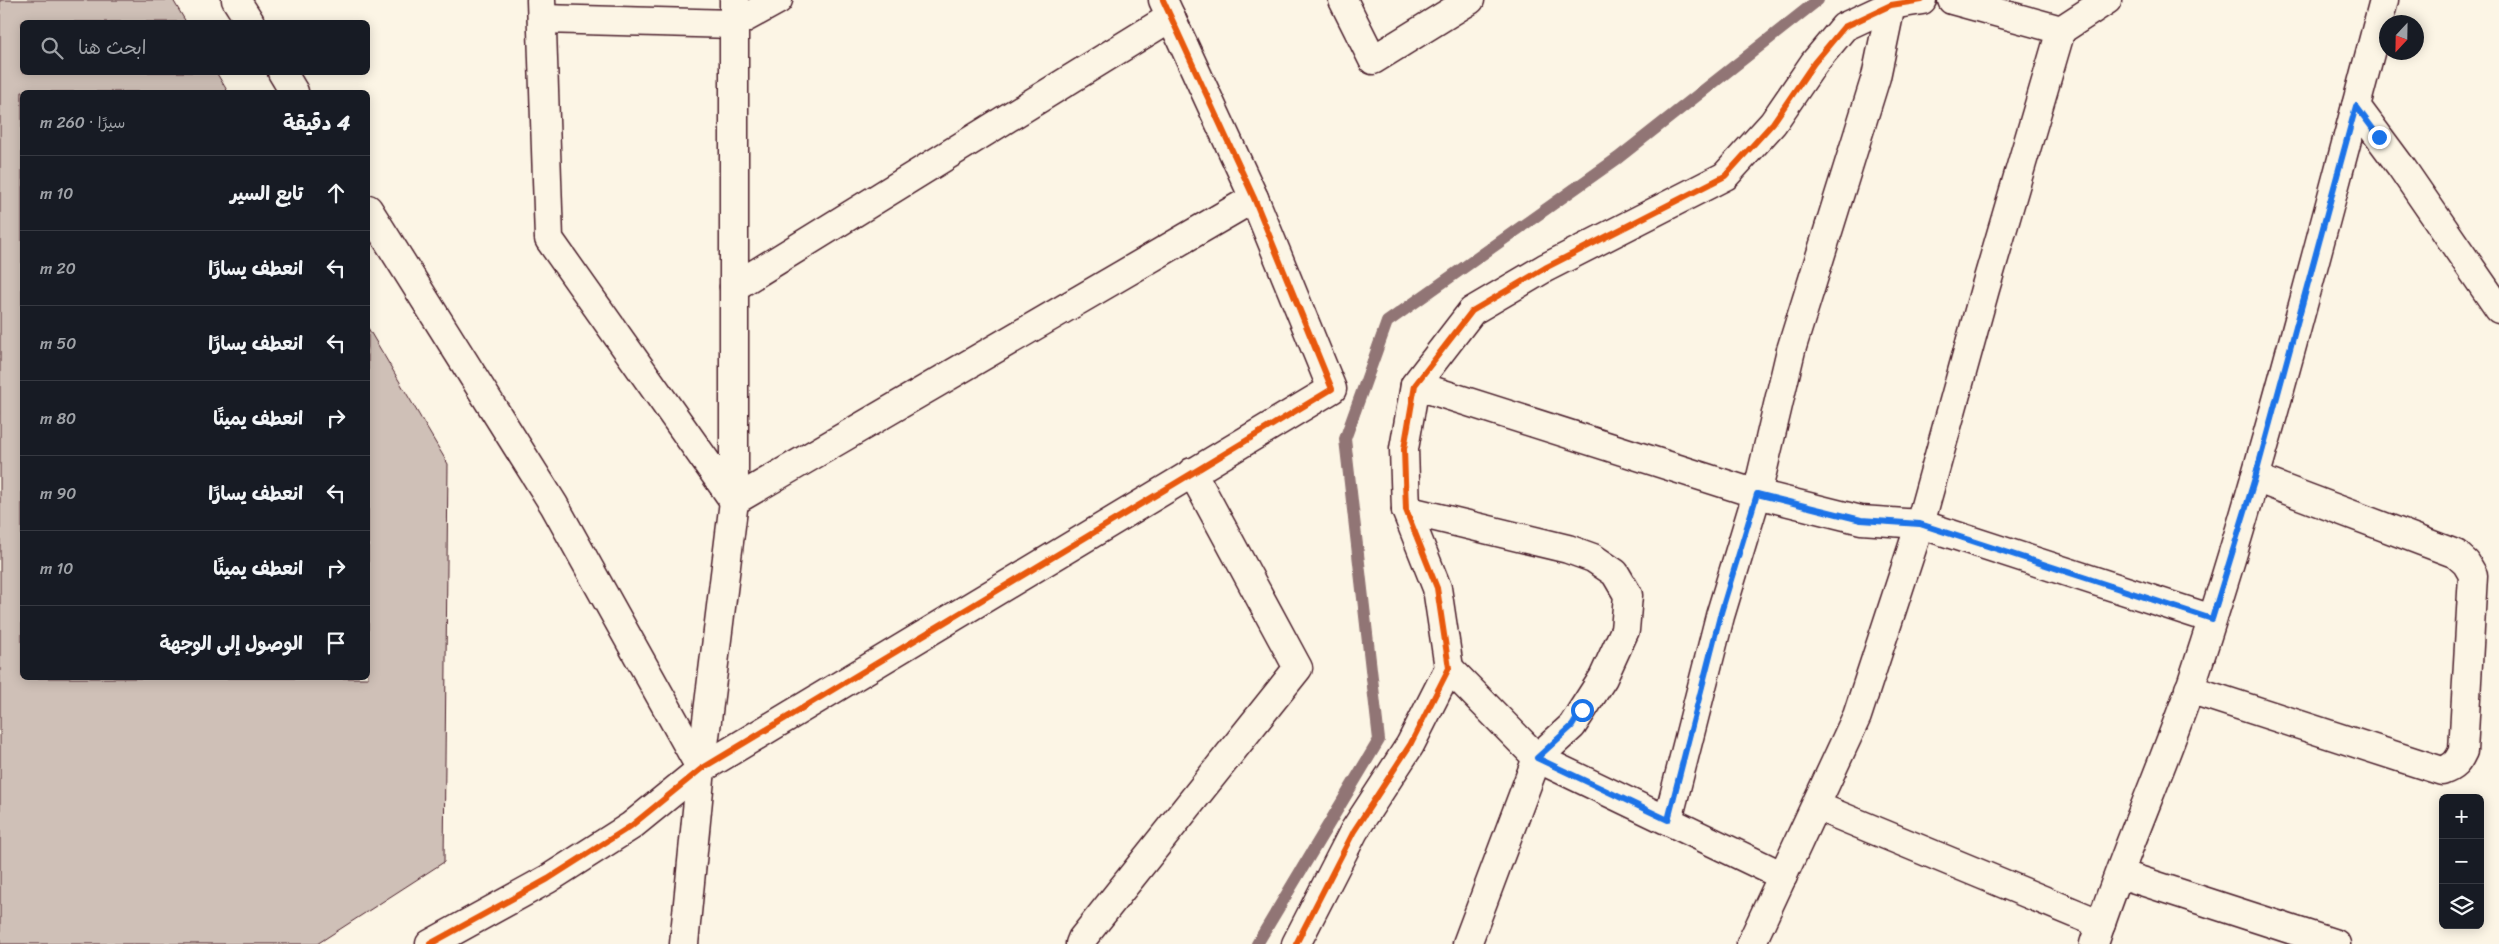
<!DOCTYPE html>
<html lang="ar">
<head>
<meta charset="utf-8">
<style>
	body { margin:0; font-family:Sriracha,"Playpen Sans Arabic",sans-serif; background:#242831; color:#f1f3f6; direction:rtl }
	.controls { position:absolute; right:15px; bottom:15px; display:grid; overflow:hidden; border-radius:8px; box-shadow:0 2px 12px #0003 }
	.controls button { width:45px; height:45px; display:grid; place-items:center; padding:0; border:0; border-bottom:1px solid #363941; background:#171b24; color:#f1f3f6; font:25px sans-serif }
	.compass { position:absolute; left:2379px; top:15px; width:45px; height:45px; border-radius:50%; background:#171b24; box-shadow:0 2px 12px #0003; rotate:202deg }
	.stop { position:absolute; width:15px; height:15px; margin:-11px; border:4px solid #1a73e8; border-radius:50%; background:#fff }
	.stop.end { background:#1a73e8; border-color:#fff; box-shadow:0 1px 5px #0008 }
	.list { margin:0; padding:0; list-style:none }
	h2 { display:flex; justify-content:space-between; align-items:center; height:65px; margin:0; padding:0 20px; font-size:21px }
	h2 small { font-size:16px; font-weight:400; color:#9ea1a6 }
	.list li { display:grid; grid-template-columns:32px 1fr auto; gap:15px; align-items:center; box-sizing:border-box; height:75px; padding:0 20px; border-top:1px solid #363941 }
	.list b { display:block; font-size:19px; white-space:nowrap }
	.list em { font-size:16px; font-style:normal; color:#9ea1a6 }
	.icon { flex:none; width:28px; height:28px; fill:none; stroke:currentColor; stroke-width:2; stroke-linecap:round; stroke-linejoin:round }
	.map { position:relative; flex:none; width:2499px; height:944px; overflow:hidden; direction:ltr }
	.search { position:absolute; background:#171b24; box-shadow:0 2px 12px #0003; left:20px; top:20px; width:350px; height:55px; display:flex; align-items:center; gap:12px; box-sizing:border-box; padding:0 18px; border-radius:8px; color:#9ea1a6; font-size:19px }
	.panel { position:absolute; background:#171b24; box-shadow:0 2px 12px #0003; left:20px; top:90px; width:350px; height:590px; border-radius:8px; direction:rtl }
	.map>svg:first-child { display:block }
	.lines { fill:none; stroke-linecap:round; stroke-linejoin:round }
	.stream { stroke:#917474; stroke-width:12 }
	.building { fill:#cfc0b7; stroke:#4a1f2b }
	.street-casing { stroke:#4a1f2b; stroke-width:31 }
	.street { stroke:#fcf5e5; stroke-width:28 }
	.cycleway-casing { stroke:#fcf5e5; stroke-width:9 }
	.cycleway { stroke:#e8590c; stroke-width:6 }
	.route { stroke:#1a73e8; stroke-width:6 }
</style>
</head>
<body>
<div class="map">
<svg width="2499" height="944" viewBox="0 0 2499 944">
	<rect width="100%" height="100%" fill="#fcf5e5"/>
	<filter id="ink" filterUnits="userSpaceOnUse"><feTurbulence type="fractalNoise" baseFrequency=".02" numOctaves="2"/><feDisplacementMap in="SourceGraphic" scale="10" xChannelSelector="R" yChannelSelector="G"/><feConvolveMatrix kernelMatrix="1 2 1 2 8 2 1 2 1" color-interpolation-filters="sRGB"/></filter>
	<g filter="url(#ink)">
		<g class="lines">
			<polyline class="stream" points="1257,944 1379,740 1345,439 1387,322 1618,158 1818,0"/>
		</g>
		<polygon class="building" points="0,0 173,0 186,22 22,22 22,72 216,72 228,92 22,92 22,678 368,678 368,328 448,464 444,862 317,944 0,944"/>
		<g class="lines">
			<defs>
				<g id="street">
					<polyline points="236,0 250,22"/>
					<polyline points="541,0 549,239 734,501 1254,198"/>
					<polyline points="1343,0 1373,60 1470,0"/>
					<polyline points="1952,0 2061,30 2107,0"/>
					<polyline points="2384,0 2356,106 2402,168 2499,309"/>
					<polyline points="542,19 734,24 778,0"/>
					<polyline points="282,72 294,92"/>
					<polyline points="368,209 554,505 701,769"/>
					<polyline points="734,287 1171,17"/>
					<polyline points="1415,385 1757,494 1861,520 1920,524 2212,619"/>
					<polyline points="1406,510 1568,549 1593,558 1615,573 1628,595 1625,630 1603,678 1572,726 1537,758 1467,944"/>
					<polyline points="1449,668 1537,758 1783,876"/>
					<path d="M2189 689 2442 771C2454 767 2458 762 2463 751L2473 575 2466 563 2456 554 2255 478"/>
					<polyline points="1816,806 2101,924"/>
					<polyline points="1668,820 1720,616 1757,494 1791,350 1876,77 1891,5"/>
					<polyline points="2120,874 2336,944"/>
					<polyline points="430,944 548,879 631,826 701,769 1332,389 1254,198 1163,0"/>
					<polyline points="684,944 701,769 734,501 734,0"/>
					<polyline points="1080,944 1082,939 1298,668 1192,472"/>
					<polyline points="1296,944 1354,831 1410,745 1449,668 1437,588 1406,510 1404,449 1415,385 1472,311 1545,268 1725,176 1773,123 1814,63 1844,27 1891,5 1922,0"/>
					<polyline points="1751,944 1857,716 1920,524 1985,289 2061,30"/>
					<path d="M2094 944C2122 857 2160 774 2190 688 2254 497 2304 301 2356 106"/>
				</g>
			</defs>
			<use href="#street" class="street-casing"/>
			<use href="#street" class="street"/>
			<defs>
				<g id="cycleway">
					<polyline points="430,944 548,879 631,826 701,769 1332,389 1254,198 1163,0"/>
					<polyline points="1296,944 1354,831 1410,745 1449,668 1437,588 1406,510 1404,449 1415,385 1472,311 1545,268 1725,176 1773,123 1814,63 1844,27 1891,5 1922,0"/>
				</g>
			</defs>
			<use href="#cycleway" class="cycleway-casing"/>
			<use href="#cycleway" class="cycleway"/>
		</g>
	</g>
	<g class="lines" filter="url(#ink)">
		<polyline class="route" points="1582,710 1572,726 1537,758 1668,820 1720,616 1757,494 1861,520 1920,524 2212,619 2255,478 2356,106 2379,137"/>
	</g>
</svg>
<div class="controls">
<button>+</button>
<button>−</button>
<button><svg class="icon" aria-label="layers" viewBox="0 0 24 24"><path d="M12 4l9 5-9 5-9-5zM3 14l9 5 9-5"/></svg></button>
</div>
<svg class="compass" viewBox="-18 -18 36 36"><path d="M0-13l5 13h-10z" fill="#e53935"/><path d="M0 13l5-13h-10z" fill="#9ea1a6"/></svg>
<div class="stop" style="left:1582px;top:710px"></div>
<div class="stop end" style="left:2379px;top:137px"></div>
<div class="search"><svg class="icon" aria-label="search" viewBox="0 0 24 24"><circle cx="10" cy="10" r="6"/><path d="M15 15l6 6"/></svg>ابحث هنا</div>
<section class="panel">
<h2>4 دقيقة<small>سيرًا · 260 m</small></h2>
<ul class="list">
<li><svg class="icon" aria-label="ahead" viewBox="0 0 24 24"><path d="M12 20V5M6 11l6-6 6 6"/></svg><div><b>تابع السير</b></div><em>10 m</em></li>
<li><svg class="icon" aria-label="left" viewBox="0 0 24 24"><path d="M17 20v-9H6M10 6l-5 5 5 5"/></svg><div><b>انعطف يسارًا</b></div><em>20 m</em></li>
<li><svg class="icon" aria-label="left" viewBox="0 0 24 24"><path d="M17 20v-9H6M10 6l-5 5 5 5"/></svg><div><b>انعطف يسارًا</b></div><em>50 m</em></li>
<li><svg class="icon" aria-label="right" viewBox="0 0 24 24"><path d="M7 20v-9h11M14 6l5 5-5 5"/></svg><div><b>انعطف يمينًا</b></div><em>80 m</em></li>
<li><svg class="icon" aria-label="left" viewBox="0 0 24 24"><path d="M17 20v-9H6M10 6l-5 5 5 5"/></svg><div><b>انعطف يسارًا</b></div><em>90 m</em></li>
<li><svg class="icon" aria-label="right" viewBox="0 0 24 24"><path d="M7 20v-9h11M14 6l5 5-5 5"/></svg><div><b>انعطف يمينًا</b></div><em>10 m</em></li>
<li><svg class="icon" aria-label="arrive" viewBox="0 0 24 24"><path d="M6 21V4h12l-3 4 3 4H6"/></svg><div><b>الوصول إلى الوجهة</b></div></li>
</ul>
</section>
</div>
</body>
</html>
